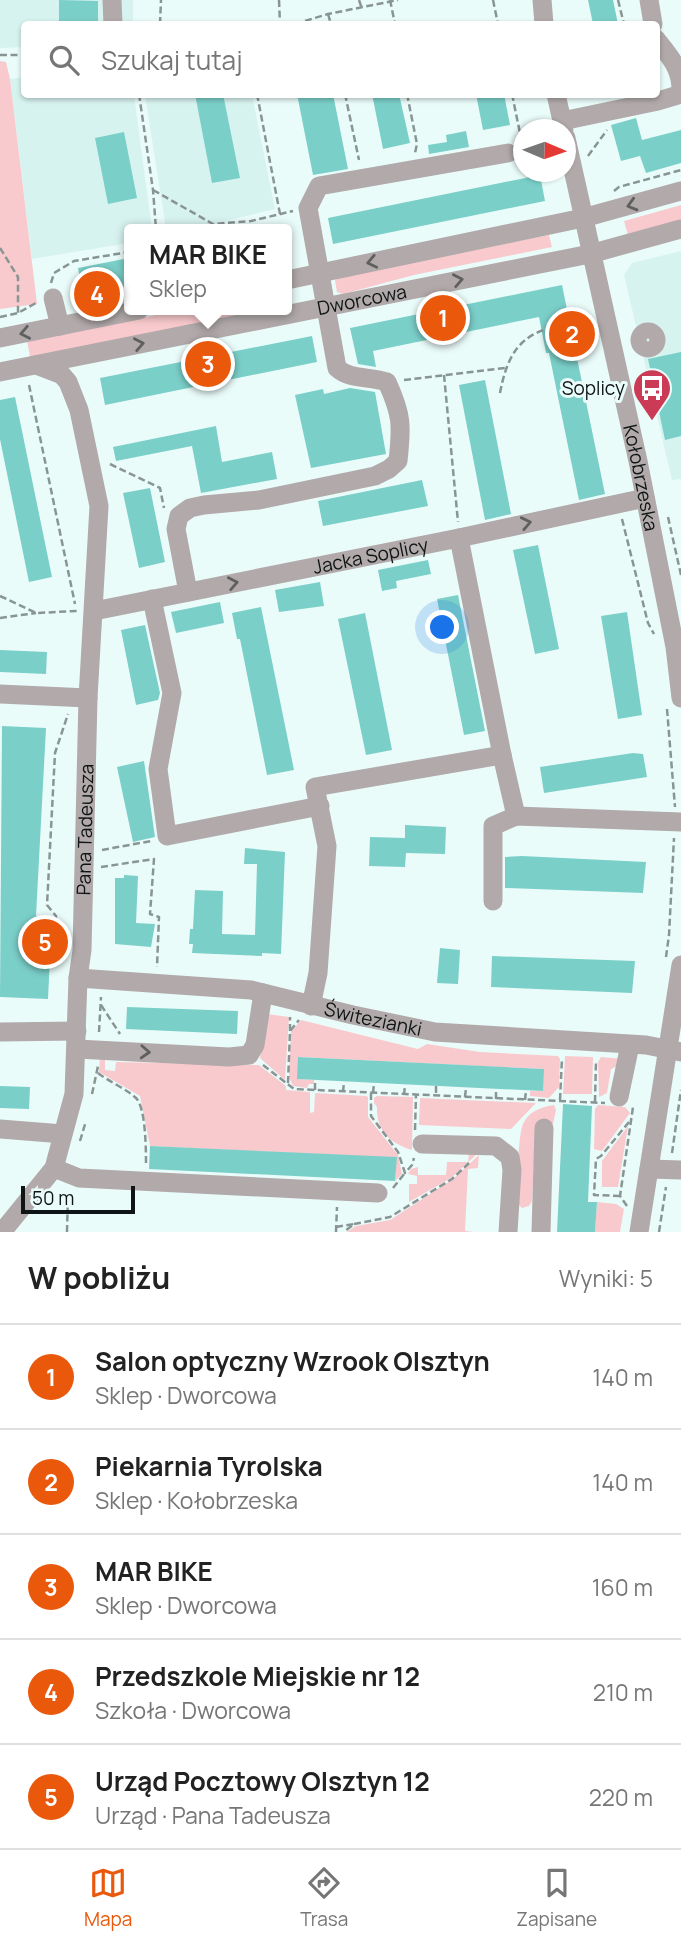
<!DOCTYPE html>
<html lang="pl">
<head>
<meta charset="utf-8">
<style>
	body { margin:0; font-family:Manrope,sans-serif; background:#f2f2f2; color:#222 }
	.compass { position:absolute; left:513px; top:119px; width:63px; height:63px; border-radius:50%; background:#fff; box-shadow:0 2px 5px #0004; rotate:92deg }
	.scale { position:absolute; left:21px; bottom:18px; width:114px; box-sizing:border-box; padding-left:7px; border:4px solid #0f1515; border-top:0; font-size:19px; line-height:24px; white-space:nowrap; color:#0f1515; -webkit-text-stroke:5px #eafcfa; paint-order:stroke }
	.you { position:absolute; left:443px; top:628px; width:24px; height:24px; margin:-18px; border:5px solid #fff; border-radius:50%; background:#1a73e8; box-shadow:0 0 0 10px #1a73e833 }
	.badge { display:grid; place-items:center; width:46px; height:46px; border-radius:50%; background:#ea580c; color:#fff; font-size:23px; font-weight:700 }
	.pin { position:absolute; translate:-50% -50%; border:4px solid #fff; box-shadow:0 2px 7px #0006 }
	.popup { position:absolute; left:124px; top:224px; width:168px; height:91px; box-sizing:border-box; display:grid; place-content:center; border-radius:7px; background:#fff; filter:drop-shadow(0 2px 5px #0005); font-size:23px; white-space:nowrap; color:#767676 }
	.popup b { font-size:26px; color:#222 }
	.popup::after { content:''; position:absolute; left:50%; top:100%; margin-left:-14px; border:14px solid transparent; border-top-color:#fff }
	.list { margin:0; padding:0; list-style:none }
	h2 { display:flex; justify-content:space-between; align-items:center; height:91px; margin:0; padding:0 28px; font-size:30px }
	h2 small { font-size:23px; font-weight:400; color:#767676 }
	.list li { display:grid; grid-template-columns:46px 1fr auto; gap:21px; align-items:center; box-sizing:border-box; height:105px; padding:0 28px; border-top:2px solid #e0e0e0 }
	.list b { display:block; font-size:26px; white-space:nowrap }
	.list p { margin:0; font-size:23px; white-space:nowrap; color:#767676 }
	.list em { font-size:23px; font-style:normal; color:#767676 }
	.icon { flex:none; width:38px; height:38px; fill:none; stroke:currentColor; stroke-width:2; stroke-linecap:round; stroke-linejoin:round }
	.map { position:relative; flex:none; width:681px; height:1232px; overflow:hidden }
	.search { position:absolute; background:#fff; box-shadow:0 2px 5px #0004; left:21px; right:21px; top:21px; height:77px; display:flex; align-items:center; gap:18px; box-sizing:border-box; padding:0 24px; border-radius:7px; color:#767676; font-size:26px }
	.sheet { height:616px; background:#fff }
	nav { display:flex; justify-content:space-around; align-items:center; box-sizing:border-box; height:98px; border-top:2px solid #e0e0e0; background:#fff; font-size:19px; color:#767676 }
	nav a { display:grid; justify-items:center; gap:4px }
	nav .on { color:#ea580c }
	.map>svg:first-child { display:block }
	.built { fill:#d7f3f0 }
	.green { fill:#f9cacd }
	.building { fill:#7bcfc9 }
	.lines { fill:none; stroke-linecap:round; stroke-linejoin:round }
	.path { stroke:#899594; stroke-width:2.5; stroke-dasharray:7 3.5; stroke-linecap:butt }
	.minor { stroke:#b1a9aa; stroke-width:19 }
	.oneway { stroke:#605f60 }
	.labels { text-anchor:middle; dominant-baseline:central; stroke-width:6; stroke-linejoin:round; paint-order:stroke }
	.street-label { font-size:19px; fill:#0f1515; stroke:#eafcfa }
	.poi-label { font-size:19px; fill:#0f1515; stroke:#eafcfa; text-anchor:end }
</style>
</head>
<body>
<div class="map">
<svg width="681" height="1232" viewBox="0 0 681 1232">
	<rect width="100%" height="100%" fill="#eafcfa"/>
	<g class="built">
		<polygon points="0,0 133,0 133,24 24,24 24,47 0,48"/>
		<polygon points="24,77 24,94 134,95 152,229 129,229 129,243 32,259 10,79"/>
		<polygon points="145,95 252,95 275,209 193,229 166,229"/>
		<polygon points="681,251 681,479 672,480 624,275 632,263"/>
	</g>
	<g class="green">
		<polygon points="0,61 6,62 10,79 37,304 0,309"/>
		<polygon points="681,205 681,220 628,235 624,221"/>
		<polygon points="549,235 552,247 414,275 343,294 337,292 335,280 342,276"/>
		<polygon points="182,310 267,310 30,357 27,340"/>
		<polygon points="267,1014 289,1017 285,1080 260,1058"/>
		<polygon points="301,1020 418,1049 427,1044 480,1052 558,1056 560,1059 559,1087 549,1098 530,1096 530,1091 543,1091 543,1069 299,1057 298,1079 314,1080 314,1084 309,1084 307,1088 293,1086 289,1077 291,1032"/>
		<polygon points="100,1055 105,1056 105,1070 115,1071 116,1062 259,1065 286,1086 286,1090 310,1092 310,1113 314,1112 315,1093 366,1096 368,1097 368,1117 398,1155 402,1174 395,1181 396,1158 150,1146 140,1096 99,1072"/>
		<polygon points="565,1056 593,1057 592,1094 563,1094"/>
		<polygon points="601,1057 623,1059 622,1064 611,1069 607,1093 599,1097 598,1062"/>
		<path d="M377 1096 413 1097 412 1150C390 1143 376 1131 377 1107L374 1103V1098Z"/>
		<polygon points="420,1098 536,1103 511,1129 419,1125"/>
		<path d="M554 1105 556 1110 553 1124 536 1123 532 1201 529 1206 522 1208 516 1202C517 1187 518 1135 523 1124 529 1111 541 1107 554 1105Z"/>
		<polygon points="598,1105 625,1107 630,1113 602,1151 594,1149 595,1109"/>
		<polygon points="628,1126 618,1187 602,1187 602,1161"/>
		<polygon points="469,1153 478,1153 451,1178 409,1202 409,1184 417,1184 417,1176 408,1174 411,1169 418,1167 418,1175 446,1175 447,1162 468,1162"/>
		<polygon points="479,1155 478,1168 468,1169 465,1231 474,1232 347,1232 356,1226 390,1220 453,1179"/>
		<polygon points="597,1202 616,1204 624,1209 620,1232 595,1232"/>
	</g>
	<g class="building">
		<polygon points="59,0 98,1 98,24 59,24"/>
		<polygon points="588,0 613,0 618,24 593,24"/>
		<polygon points="195,94 223,94 240,178 212,183"/>
		<polygon points="297,94 333,94 348,169 313,175"/>
		<polygon points="372,94 399,94 410,143 383,149"/>
		<polygon points="476,94 504,94 510,125 483,130"/>
		<polygon points="636,118 642,140 681,130 681,163 646,173 640,156 621,161 611,125"/>
		<polygon points="466,131 469,147 429,154 428,145 447,142 446,135"/>
		<polygon points="124,132 137,198 108,204 95,138"/>
		<polygon points="540,175 545,201 333,244 328,218"/>
		<polygon points="129,258 129,285 83,295 78,268"/>
		<polygon points="562,285 605,494 579,500 549,353 546,353 539,317 373,351 376,367 358,364 350,328"/>
		<polygon points="312,336 317,362 105,405 100,378"/>
		<polygon points="681,352 681,436 665,440 648,359"/>
		<polygon points="485,380 511,514 485,520 459,385"/>
		<polygon points="350,388 375,392 386,454 311,468 295,395 323,389 324,394"/>
		<polygon points="15,397 52,577 29,582 0,439 0,400"/>
		<polygon points="216,426 222,462 272,452 277,479 201,493 192,446 116,461 113,447"/>
		<polygon points="422,480 428,506 323,526 318,501"/>
		<polygon points="150,488 165,562 139,568 123,493"/>
		<polygon points="538,545 559,649 535,654 513,550"/>
		<polygon points="428,560 431,574 396,581 397,588 382,591 378,570"/>
		<polygon points="320,582 324,606 279,612 275,590"/>
		<polygon points="458,595 485,731 464,735 437,599"/>
		<polygon points="220,602 224,623 176,633 171,612"/>
		<polygon points="261,607 294,770 267,775 240,639 237,639 232,613"/>
		<polygon points="627,612 642,715 618,719 601,616"/>
		<polygon points="365,613 392,750 366,755 338,619"/>
		<polygon points="145,625 160,693 158,700 136,705 121,630"/>
		<polygon points="0,650 47,652 46,674 0,672"/>
		<polygon points="2,726 46,728 36,916 52,917 48,999 0,997"/>
		<polygon points="633,753 643,754 647,777 544,793 540,767"/>
		<polygon points="144,761 155,837 133,842 117,767"/>
		<polygon points="405,825 446,827 445,854 406,853 405,867 369,866 370,837 405,838"/>
		<polygon points="245,848 285,852 281,954 262,953 262,956 192,953 193,944 189,944 190,929 193,929 195,890 223,891 222,934 255,935 257,864 244,864"/>
		<polygon points="522,856 646,862 643,893 505,888 505,857"/>
		<polygon points="124,875 138,876 136,923 155,924 151,947 115,944 115,878 124,878"/>
		<polygon points="440,948 460,950 458,984 437,983"/>
		<polygon points="492,956 635,961 632,993 491,987"/>
		<polygon points="127,1007 238,1011 237,1034 126,1029"/>
		<polygon points="298,1057 544,1069 543,1091 297,1079"/>
		<polygon points="0,1086 30,1087 29,1109 0,1108"/>
		<polygon points="563,1104 592,1106 588,1202 597,1202 595,1232 557,1232"/>
		<polygon points="150,1146 397,1157 395,1181 149,1169"/>
	</g>
	<g class="lines">
		<g class="path">
			<polyline points="279,0 280,24"/>
			<polyline points="359,0 362,9"/>
			<polyline points="390,0 395,24"/>
			<polyline points="493,0 498,24"/>
			<polyline points="618,0 624,24"/>
			<polyline points="328,14 331,24"/>
			<polyline points="160,24 161,0"/>
			<polyline points="295,24 328,14 398,0"/>
			<polyline points="0,55 24,55"/>
			<polyline points="139,94 153,190 156,229"/>
			<polyline points="257,94 280,214"/>
			<polyline points="345,94 359,160"/>
			<polyline points="407,94 417,144 415,153"/>
			<polyline points="512,94 522,143"/>
			<polyline points="588,156 607,130"/>
			<polyline points="153,190 213,224 251,221 293,211"/>
			<polyline points="614,191 619,187 681,170"/>
			<polyline points="0,248 18,277 18,316"/>
			<polyline points="51,283 54,273 74,261 129,252"/>
			<polyline points="0,317 18,313 36,303"/>
			<polyline points="444,375 458,522"/>
			<polyline points="404,380 505,368"/>
			<polyline points="29,385 75,604"/>
			<path d="M500 393C510 340 529 330 580 321"/>
			<polyline points="110,464 160,488 164,508"/>
			<polyline points="668,517 681,575"/>
			<polyline points="622,519 648,623 654,634"/>
			<polyline points="0,596 36,613 77,611"/>
			<polyline points="0,618 36,613"/>
			<polyline points="667,709 675,807"/>
			<polyline points="102,850 151,841"/>
			<polyline points="101,867 154,859 150,914 159,917 157,967"/>
			<polyline points="67,950 55,949 56,916 47,905 55,753 68,714"/>
			<polyline points="666,957 669,935 674,838"/>
			<polyline points="101,1005 120,1034"/>
			<polyline points="290,1031 290,1017"/>
			<polyline points="99,1032 101,997"/>
			<polyline points="263,1065 294,1089 605,1103"/>
			<path d="M98 1073C108 1081 128 1090 136 1098 146 1108 146 1151 146 1165"/>
			<polyline points="288,1083 290,1031 299,1020"/>
			<polyline points="436,1086 436,1096"/>
			<polyline points="315,1090 315,1080"/>
			<polyline points="343,1092 344,1082"/>
			<polyline points="371,1093 371,1116 398,1152 405,1173 412,1165 414,1158"/>
			<polyline points="373,1093 374,1083"/>
			<polyline points="92,1094 98,1066"/>
			<polyline points="404,1095 405,1085"/>
			<polyline points="465,1097 466,1088"/>
			<polyline points="496,1099 496,1089"/>
			<polyline points="525,1100 526,1091"/>
			<polyline points="560,1100 562,1058"/>
			<polyline points="595,1102 596,1060"/>
			<polyline points="415,1130 416,1095"/>
			<polyline points="80,1141 86,1121"/>
			<polyline points="672,1153 681,1090"/>
			<polyline points="393,1188 405,1173"/>
			<polyline points="620,1196 594,1195 596,1159 601,1156 629,1122"/>
			<polyline points="627,1206 620,1196 633,1107"/>
			<polyline points="354,1224 390,1217 452,1179 469,1163"/>
			<polyline points="336,1227 354,1224 344,1232"/>
			<polyline points="67,1232 68,1193"/>
			<polyline points="336,1232 337,1207"/>
			<polyline points="659,1232 666,1187"/>
		</g>
		<g class="minor">
			<polyline points="112,0 113,24"/>
			<polyline points="542,0 544,24"/>
			<polyline points="649,0 653,24"/>
			<path d="M656 39C668 54 680 67 681 87"/>
			<polyline points="556,94 564,130"/>
			<polyline points="562,121 658,101 681,94"/>
			<path id="s1" d="M566 138 638 461 675 647 681 698"/>
			<polyline points="287,280 583,218 681,191"/>
			<polyline points="53,298 60,326"/>
			<circle cx="648" cy="340" r="8"/>
			<polyline points="0,338 139,310"/>
			<path id="s2" d="M0 372 590 254 681 229"/>
			<path d="M188 592 176 529 179 516 190 508 204 505 259 500 375 476 389 469 398 461C402 425 402 415 387 382 370 376 350 380 337 368L308 208 319 186 508 153"/>
			<polyline points="152,599 172,693 158,769 167,836 320,806"/>
			<path id="s3" d="M94 611 459 538 645 498"/>
			<polyline points="0,694 88,698"/>
			<polyline points="502,755 516,816"/>
			<polyline points="493,901 493,826 516,816 681,822"/>
			<path id="s4" d="M78 978 251 990 353 1015 435 1032 646 1045 681 1052"/>
			<polyline points="311,1006 318,973 327,846 315,787 502,755 459,538"/>
			<polyline points="0,1032 77,1031"/>
			<polyline points="77,1049 229,1057 249,1055 255,1045 263,993"/>
			<polyline points="619,1097 630,1045"/>
			<polyline points="0,1129 63,1134"/>
			<polyline points="422,1144 496,1146 510,1157 512,1170 508,1232"/>
			<polyline points="54,1168 79,1178 378,1193"/>
			<polyline points="649,1169 681,1170"/>
			<path id="s5" d="M2 1232 54 1168 74 1094 78 978 82 950 88 698 99 506 79 410 68 382 62 375 36 365"/>
			<polyline points="541,1232 544,1128"/>
			<polyline points="639,1232 681,965"/>
		</g>
	</g>
	<defs><path id="oneway-chevron" d="M-2-3.5L2.5 0L-2 3.5" fill="none" stroke-width="1.6" stroke-linecap="round" stroke-linejoin="round" transform="scale(1.75)"/></defs>
	<g class="oneway">
		<use href="#oneway-chevron" transform="translate(632 205) rotate(164)"/>
		<use href="#oneway-chevron" transform="translate(372 262) rotate(168)"/>
		<use href="#oneway-chevron" transform="translate(458 280) rotate(-11)"/>
		<use href="#oneway-chevron" transform="translate(25 333) rotate(169)"/>
		<use href="#oneway-chevron" transform="translate(139 344) rotate(-11)"/>
		<use href="#oneway-chevron" transform="translate(526 523) rotate(-12)"/>
		<use href="#oneway-chevron" transform="translate(233 583) rotate(-11)"/>
		<use href="#oneway-chevron" transform="translate(145 1052) rotate(3)"/>
	</g>
	<defs>
		<symbol id="bus-pin" viewBox="-11 -11 22 30"><path d="M0 17L-7.5 6A9.5 9.5 0 1 1 7.5 6Z" fill="#cb3b55" stroke="#eafcfa"/><path d="M-5-6H5V4H4V6H2V4H-2V6H-4V4H-5ZM-3.5-4V0h7V-4ZM-3.5 1.2v1.5H-2V1.2ZM2 1.2v1.5H3.5V1.2Z" fill="#fff"/></symbol>
	</defs>
	<g fill-rule="evenodd">
		<use href="#bus-pin" x="630" y="366" width="44" height="60"/>
	</g>
	<g class="labels">
		<g class="street-label">
			<text stroke="none"><textPath href="#s2" startOffset="369">Dworcowa</textPath></text>
			<text stroke="none"><textPath href="#s1" startOffset="348">Kołobrzeska</textPath></text>
			<text stroke="none"><textPath href="#s3" startOffset="282">Jacka Soplicy</textPath></text>
			<text stroke="none"><textPath href="#s5" startOffset="424">Pana Tadeusza</textPath></text>
			<text stroke="none"><textPath href="#s4" startOffset="299">Świtezianki</textPath></text>
		</g>
		<g class="poi-label">
			<text x="625" y="388">Soplicy</text>
		</g>
	</g>
</svg>
<svg class="compass" viewBox="-18 -18 36 36"><path d="M0-13l5 13h-10z" fill="#e53935"/><path d="M0 13l5-13h-10z" fill="#767676"/></svg>
<div class="scale">50 m</div>
<div class="you"></div>
<div class="pin badge" style="left:443px;top:318px">1</div>
<div class="pin badge" style="left:572px;top:334px">2</div>
<div class="pin badge" style="left:208px;top:364px">3</div>
<div class="popup"><b>MAR BIKE</b>Sklep</div>
<div class="pin badge" style="left:97px;top:294px">4</div>
<div class="pin badge" style="left:45px;top:942px">5</div>
<div class="search"><svg class="icon" aria-label="search" viewBox="0 0 24 24"><circle cx="10" cy="10" r="6"/><path d="M15 15l6 6"/></svg>Szukaj tutaj</div>
</div>
<section class="sheet">
<h2>W pobliżu<small>Wyniki: 5</small></h2>
<ul class="list">
<li><span class="badge">1</span><div><b>Salon optyczny Wzrook Olsztyn</b><p>Sklep · Dworcowa</p></div><em>140 m</em></li>
<li><span class="badge">2</span><div><b>Piekarnia Tyrolska</b><p>Sklep · Kołobrzeska</p></div><em>140 m</em></li>
<li><span class="badge">3</span><div><b>MAR BIKE</b><p>Sklep · Dworcowa</p></div><em>160 m</em></li>
<li><span class="badge">4</span><div><b>Przedszkole Miejskie nr 12</b><p>Szkoła · Dworcowa</p></div><em>210 m</em></li>
<li><span class="badge">5</span><div><b>Urząd Pocztowy Olsztyn 12</b><p>Urząd · Pana Tadeusza</p></div><em>220 m</em></li>
</ul>
</section>
<nav>
<a class="on"><svg class="icon" aria-label="map" viewBox="0 0 24 24"><path d="M3 6l6-2 6 2 6-2v14l-6 2-6-2-6 2zM9 4v14M15 6v14"/></svg>Mapa</a>
<a><svg class="icon" aria-label="directions" viewBox="0 0 24 24"><path d="M12 3l9 9-9 9-9-9zM9 14v-3h6M13 9l2 2-2 2"/></svg>Trasa</a>
<a><svg class="icon" aria-label="saved" viewBox="0 0 24 24"><path d="M7 4h10v16l-5-4-5 4z"/></svg>Zapisane</a>
</nav>
</body>
</html>
